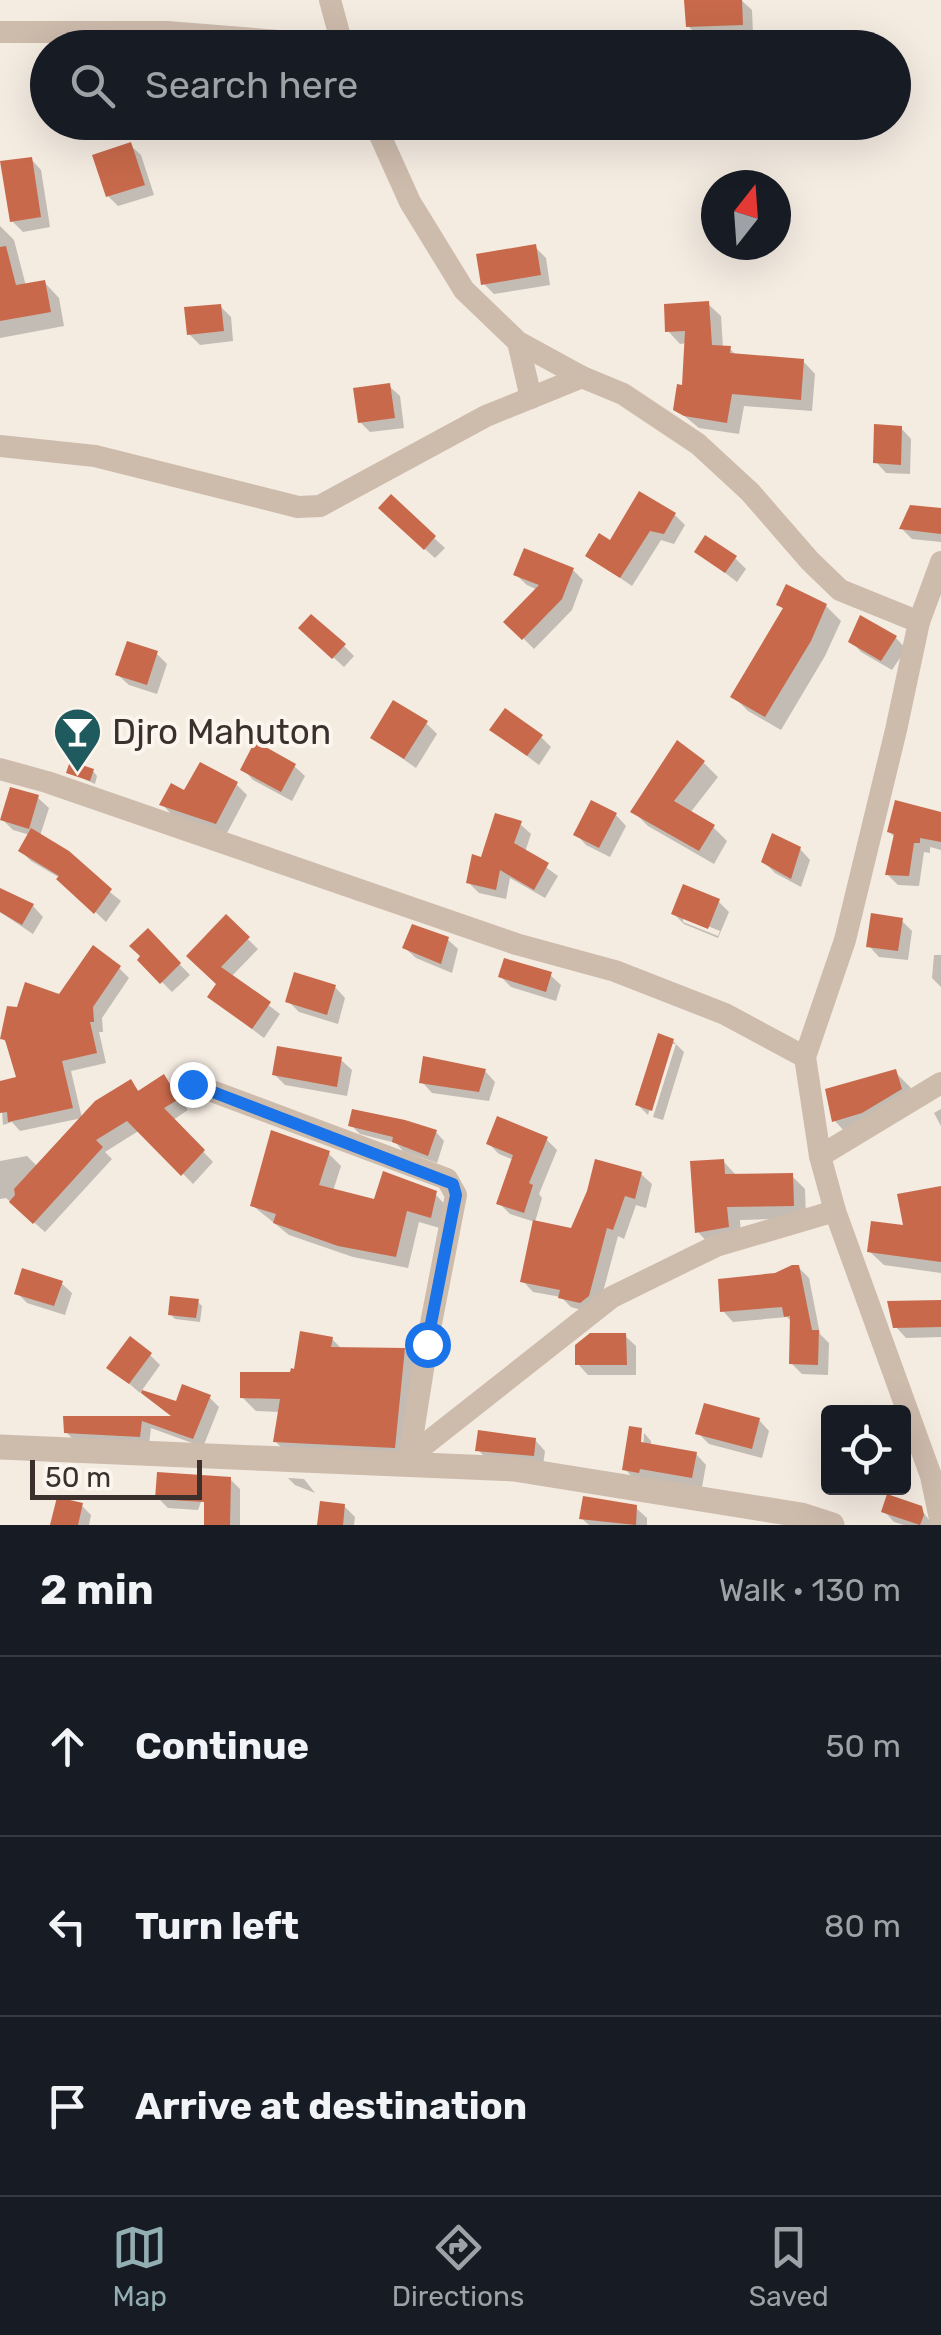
<!DOCTYPE html>
<html lang="en">
<head>
<meta charset="utf-8">
<style>
	body { margin:0; font-family:Rubik,sans-serif; background:#20242c; color:#f1f3f6 }
	.controls { position:absolute; right:30px; bottom:30px; display:grid; overflow:hidden; border-radius:10px; box-shadow:0 10px 40px #0002 }
	.controls button { width:90px; height:90px; display:grid; place-items:center; padding:0; border:0; border-bottom:2px solid #363941; background:#171b24; color:#f1f3f6; font:50px sans-serif }
	.compass { position:absolute; left:701px; top:170px; width:90px; height:90px; border-radius:50%; background:#171b24; box-shadow:0 10px 40px #0002; rotate:17deg }
	.scale { position:absolute; left:30px; bottom:25px; width:172px; box-sizing:border-box; padding-left:10px; border:5px solid #3b302b; border-top:0; font-size:28px; line-height:35px; white-space:nowrap; color:#3b302b; -webkit-text-stroke:8px #fbf5ee; paint-order:stroke }
	.stop { position:absolute; width:30px; height:30px; margin:-22px; border:8px solid #1a73e8; border-radius:50%; background:#fff }
	.stop.end { background:#1a73e8; border-color:#fff; box-shadow:0 2px 10px #0008 }
	.list { margin:0; padding:0; list-style:none }
	h2 { display:flex; justify-content:space-between; align-items:center; height:130px; margin:0; padding:0 40px; font-size:42px }
	h2 small { font-size:32px; font-weight:400; color:#9ea1a6 }
	.list li { display:grid; grid-template-columns:65px 1fr auto; gap:30px; align-items:center; box-sizing:border-box; height:180px; padding:0 40px; border-top:2px solid #363941 }
	.list b { display:block; font-size:38px; white-space:nowrap }
	.list em { font-size:32px; font-style:normal; color:#9ea1a6 }
	.icon { flex:none; width:55px; height:55px; fill:none; stroke:currentColor; stroke-width:2; stroke-linecap:round; stroke-linejoin:round }
	.map { position:relative; flex:none; width:941px; height:1525px; overflow:hidden }
	.search { position:absolute; background:#171b24; box-shadow:0 10px 40px #0002; left:30px; right:30px; top:30px; height:110px; display:flex; align-items:center; gap:25px; box-sizing:border-box; padding:0 35px; border-radius:55px; color:#9ea1a6; font-size:38px }
	.sheet { height:670px; background:#171b24 }
	nav { display:flex; justify-content:space-around; align-items:center; box-sizing:border-box; height:140px; border-top:2px solid #363941; background:#171b24; font-size:28px; color:#9ea1a6 }
	nav a { display:grid; justify-items:center; gap:5px }
	nav .on { color:#92aeb2 }
	.map>svg:first-child { display:block }
	.shadow { fill:#0003; fill-rule:evenodd }
	.building { fill:#c8694b }
	.lines { fill:none; stroke-linecap:round; stroke-linejoin:round }
	.minor { stroke:#cdbbac; stroke-width:22 }
	.tertiary { stroke:#cdbbac; stroke-width:25 }
	.route { stroke:#1a73e8; stroke-width:12 }
	.labels { text-anchor:middle; dominant-baseline:central; stroke-width:8; stroke-linejoin:round; paint-order:stroke }
	.poi-label { font-size:35px; fill:#3b302b; stroke:#fbf5ee; text-anchor:start }
</style>
</head>
<body>
<div class="map">
<svg width="941" height="1525" viewBox="0 0 941 1525">
	<rect width="100%" height="100%" fill="#f4ebe1"/>
	<g class="shadow">
		<polygon points="687,0 741,0 752,10 753,34 699,37 688,26"/>
		<polygon points="861,40 869,48 819,48"/>
		<polygon points="81,122 104,122 86,127"/>
		<polygon points="130,145 141,155 154,195 118,206 108,196"/>
		<polygon points="31,159 41,170 50,227 23,232 12,221"/>
		<polygon points="0,226 14,240 26,286 44,282 59,298 64,326 0,338"/>
		<polygon points="535,247 546,258 550,285 494,294 484,284"/>
		<polygon points="708,304 721,316 723,348 730,349 737,356 803,361 815,374 812,411 744,406 739,434 699,428 676,409 684,388 687,343 680,344 668,331"/>
		<polygon points="220,306 231,317 233,341 200,345 189,334"/>
		<polygon points="389,386 400,396 404,428 370,432 360,422"/>
		<polygon points="901,428 911,439 910,474 886,473 876,462"/>
		<polygon points="941,511 941,542 912,539 902,529"/>
		<polygon points="675,515 685,525 674,544 661,540 632,586 588,556"/>
		<polygon points="391,519 434,538 445,548 435,558"/>
		<polygon points="697,551 735,558 746,569 737,582"/>
		<polygon points="573,570 583,580 572,610 534,649 507,622 538,590 527,585 516,575"/>
		<polygon points="779,605 826,606 841,621 825,656 781,730 748,711 734,697 785,610"/>
		<polygon points="861,618 896,638 906,649 892,670 861,652 851,641"/>
		<polygon points="312,638 344,646 354,656 344,667"/>
		<polygon points="156,653 167,664 157,694 129,685 118,675"/>
		<polygon points="426,723 437,734 416,768 373,738"/>
		<polygon points="493,730 541,737 551,747 539,765"/>
		<polygon points="703,762 718,777 690,813 713,827 727,841 714,864 648,826 633,811"/>
		<polygon points="294,766 305,776 292,801 253,780 243,769"/>
		<polygon points="93,771 97,776 95,784 69,772"/>
		<polygon points="236,784 247,795 227,833 172,815 162,804"/>
		<polygon points="38,798 49,808 40,836 121,901 106,922 60,878 31,861 21,851 30,835 13,830 3,820"/>
		<polygon points="941,812 941,850 930,847 930,853 924,852 919,886 898,885 888,875 896,838 889,832"/>
		<polygon points="616,815 626,826 610,857 586,845 576,834"/>
		<polygon points="520,824 531,834 525,852 558,876 545,898 510,878 506,899 479,893 468,882 483,860"/>
		<polygon points="800,849 810,860 801,887 775,873 764,862"/>
		<polygon points="0,898 33,906 43,917 33,934 0,912"/>
		<path d="M718 901 729 912 718 938 684 924 674 914ZM683 916 720 931 718 936 683 922Z"/>
		<polygon points="226,918 258,949 231,977 280,1014 264,1038 210,997 219,984"/>
		<polygon points="901,920 912,931 908,960 879,957 869,946"/>
		<polygon points="148,932 190,975 172,992 140,960"/>
		<polygon points="447,939 458,949 452,973 416,958 405,948"/>
		<polygon points="934,955 941,955 941,987 932,978"/>
		<polygon points="119,968 129,978 102,1018 103,1032 99,1032 106,1063 71,1071 82,1118 20,1131 12,1122 3,1125 0,1084 19,1079 9,1045 3,1039 19,1010 60,997"/>
		<polygon points="550,975 561,985 556,1001 511,987 501,977"/>
		<polygon points="335,987 345,998 338,1024 299,1012 288,1001"/>
		<polygon points="659,1037 673,1041 684,1052 663,1120 653,1117 676,1044 670,1044 648,1115 638,1105"/>
		<polygon points="341,1060 352,1070 347,1096 285,1085 274,1074"/>
		<polygon points="485,1071 495,1082 489,1101 432,1093 422,1082"/>
		<polygon points="895,1072 911,1088 850,1137 834,1120"/>
		<polygon points="163,1077 188,1110 173,1120 213,1162 193,1184 140,1130 105,1152 112,1159 45,1232 6,1198 0,1199 0,1161 27,1156 38,1167 131,1083 140,1092"/>
		<polygon points="941,1109 941,1126 934,1113"/>
		<polygon points="351,1125 436,1132 444,1141 437,1163 403,1151 396,1143 360,1134"/>
		<polygon points="546,1139 557,1150 539,1194 542,1198 535,1222 510,1214 499,1203 514,1160 499,1154 488,1143"/>
		<polygon points="329,1154 341,1166 333,1191 376,1202 384,1174 437,1196 449,1209 443,1229 419,1222 408,1268 353,1257 289,1235 253,1206"/>
		<polygon points="723,1161 736,1175 792,1176 805,1189 806,1218 740,1220 741,1240 711,1246 698,1232"/>
		<polygon points="641,1174 652,1184 646,1208 636,1205 624,1239 618,1236 599,1307 591,1313 571,1307 561,1297 533,1292 523,1281 573,1231 589,1191"/>
		<polygon points="941,1192 941,1273 884,1265 869,1251 906,1228"/>
		<polygon points="799,1268 809,1278 820,1334 829,1343 828,1375 802,1374 791,1363 792,1322 787,1317 733,1322 723,1311 776,1276"/>
		<polygon points="61,1283 72,1293 65,1315 27,1303 17,1293"/>
		<polygon points="198,1302 202,1306 200,1322 175,1319 170,1314"/>
		<polygon points="941,1302 941,1337 906,1338 896,1327"/>
		<polygon points="625,1336 636,1346 636,1375 588,1375 578,1364"/>
		<polygon points="332,1339 342,1349 404,1350 418,1364 409,1461 290,1456 276,1442 280,1412 256,1411 242,1397 296,1372"/>
		<polygon points="150,1355 160,1365 140,1393 110,1367"/>
		<polygon points="144,1393 177,1404 209,1397 219,1407 203,1447 151,1428 149,1445 76,1442 66,1432 66,1419 174,1418"/>
		<polygon points="759,1420 769,1431 762,1458 709,1444 698,1433"/>
		<polygon points="644,1433 651,1441 651,1447 696,1454 706,1465 702,1487 635,1480 625,1469 643,1455"/>
		<polygon points="535,1440 545,1451 543,1465 489,1461 478,1450"/>
		<polygon points="904,1450 910,1457 904,1475"/>
		<polygon points="288,1478 304,1479 315,1493 295,1485"/>
		<polygon points="230,1479 240,1489 240,1525 206,1525 207,1504 202,1499 198,1510 168,1508 158,1498"/>
		<polygon points="82,1506 91,1515 89,1525 53,1525"/>
		<polygon points="344,1506 355,1517 354,1525 319,1525"/>
		<polygon points="636,1508 647,1518 647,1525 589,1525 581,1518"/>
		<polygon points="920,1508 933,1525 904,1525 894,1522 884,1511"/>
	</g>
	<g class="building">
		<polygon points="684,0 742,0 743,25 686,27"/>
		<polygon points="131,142 145,185 106,197 92,155"/>
		<polygon points="32,157 41,217 10,222 0,161"/>
		<polygon points="536,244 541,275 481,285 476,254"/>
		<polygon points="6,246 16,285 45,280 51,312 0,321 0,247"/>
		<polygon points="709,301 712,345 731,346 730,353 804,359 801,400 732,394 727,423 684,416 673,410 677,384 682,385 685,331 665,332 664,304"/>
		<polygon points="221,304 224,331 187,335 184,307"/>
		<polygon points="390,383 395,418 358,423 353,388"/>
		<polygon points="874,424 902,426 901,465 873,463"/>
		<polygon points="639,491 676,513 664,534 650,531 620,578 585,556 599,533 610,540"/>
		<polygon points="391,494 436,536 424,550 378,508"/>
		<polygon points="910,505 941,508 941,534 899,529"/>
		<polygon points="705,535 737,556 725,573 694,552"/>
		<polygon points="524,548 574,568 562,599 522,640 503,622 539,585 513,575"/>
		<polygon points="786,584 827,604 811,641 765,717 730,697 783,608 776,605"/>
		<polygon points="311,614 346,644 332,659 298,628"/>
		<polygon points="860,615 897,636 881,661 848,642"/>
		<polygon points="127,641 158,651 147,685 115,675"/>
		<polygon points="393,700 428,721 404,759 370,738"/>
		<polygon points="505,708 543,735 527,756 489,730"/>
		<polygon points="677,740 705,761 674,801 715,825 699,851 630,812"/>
		<polygon points="255,741 296,764 281,792 240,770"/>
		<polygon points="70,761 94,769 90,781 66,773"/>
		<polygon points="200,762 238,782 216,824 159,805 171,783 184,790"/>
		<polygon points="10,787 39,795 29,829 0,820"/>
		<polygon points="591,800 617,813 599,848 573,835"/>
		<polygon points="895,800 941,812 941,842 920,838 920,843 914,843 909,876 885,875 894,834 887,832"/>
		<polygon points="495,813 522,821 514,843 549,863 534,890 500,870 496,890 466,883 472,854 481,857"/>
		<polygon points="31,828 69,851 112,889 94,914 56,879 59,876 18,851"/>
		<polygon points="772,833 801,847 791,879 761,862"/>
		<polygon points="683,884 720,899 708,929 671,914"/>
		<polygon points="0,888 34,904 22,925 0,912"/>
		<polygon points="871,913 903,918 898,951 866,947"/>
		<polygon points="226,914 250,937 221,967 271,1002 252,1029 207,997 216,984 186,956"/>
		<polygon points="412,924 449,937 441,964 402,948"/>
		<polygon points="148,928 181,963 160,984 137,960 140,956 129,946"/>
		<polygon points="93,945 121,966 93,1007 94,1022 90,1022 97,1053 62,1061 73,1108 8,1122 7,1112 0,1113 0,1081 16,1077 5,1040 0,1039 7,1006 17,1007 25,982 59,994"/>
		<polygon points="504,958 552,972 546,992 498,977"/>
		<polygon points="294,972 336,985 327,1015 285,1002"/>
		<polygon points="658,1033 674,1039 652,1111 635,1105"/>
		<polygon points="277,1046 342,1057 337,1087 272,1075"/>
		<polygon points="423,1056 486,1069 479,1092 419,1083"/>
		<polygon points="896,1069 902,1089 862,1113 832,1122 825,1089"/>
		<polygon points="164,1074 179,1099 164,1108 205,1150 181,1176 127,1121 96,1140 103,1147 33,1224 9,1202 15,1195 14,1189 95,1101 131,1079 138,1091"/>
		<polygon points="352,1109 405,1120 437,1130 428,1156 392,1142 393,1137 348,1126"/>
		<polygon points="497,1116 548,1137 529,1183 533,1185 524,1213 496,1204 513,1155 486,1144"/>
		<polygon points="271,1130 330,1151 319,1185 374,1199 383,1171 437,1191 431,1218 407,1211 396,1257 338,1246 273,1223 276,1214 250,1206"/>
		<polygon points="595,1159 642,1172 635,1199 625,1196 613,1230 607,1228 589,1296 580,1303 558,1298 560,1290 520,1282 533,1220 571,1228 587,1191"/>
		<polygon points="724,1159 725,1174 793,1173 794,1206 727,1207 729,1227 695,1233 690,1161"/>
		<polygon points="941,1186 941,1262 867,1252 871,1221 903,1225 897,1194"/>
		<polygon points="792,1265 799,1265 812,1330 819,1330 818,1365 789,1364 790,1316 784,1317 782,1307 720,1312 718,1279 775,1273"/>
		<polygon points="22,1268 63,1281 54,1306 14,1294"/>
		<polygon points="170,1296 199,1299 196,1318 168,1315"/>
		<polygon points="941,1300 941,1327 893,1328 887,1301"/>
		<polygon points="300,1331 333,1337 331,1347 405,1348 395,1448 273,1442 280,1399 240,1398 240,1372 290,1372 291,1368 294,1369"/>
		<polygon points="590,1333 626,1333 627,1365 575,1365 575,1345"/>
		<polygon points="130,1336 152,1353 129,1384 106,1368"/>
		<polygon points="182,1384 211,1395 193,1439 142,1421 140,1437 64,1433 63,1416 171,1416 141,1393 142,1390 176,1401"/>
		<polygon points="704,1403 760,1418 752,1449 695,1434"/>
		<polygon points="629,1426 642,1428 641,1442 697,1452 692,1478 640,1469 639,1473 622,1470"/>
		<polygon points="478,1430 536,1438 534,1456 475,1451"/>
		<polygon points="157,1472 231,1477 230,1525 204,1525 204,1502 155,1499"/>
		<polygon points="887,1494 922,1506 924,1515 920,1525 881,1512"/>
		<polygon points="583,1496 637,1505 636,1525 579,1519"/>
		<polygon points="57,1497 83,1503 78,1525 50,1525"/>
		<polygon points="320,1501 345,1504 343,1525 317,1525"/>
	</g>
	<g class="lines">
		<g class="minor">
			<polyline points="330,0 343,48"/>
			<polyline points="0,32 167,32 342,46"/>
			<polyline points="374,122 410,202 464,290 518,342 582,377 623,394 698,444 750,492 810,561 840,590 919,622"/>
			<polyline points="518,342 531,398"/>
			<polyline points="0,446 95,456 298,507 320,506 486,416 582,377"/>
			<polyline points="941,562 919,622 896,730 845,940 805,1057 820,1156 835,1211 931,1476 941,1524"/>
			<polyline points="0,769 47,782 516,944 615,971 725,1014 805,1057"/>
			<polyline points="193,1084 447,1179 456,1195 427,1344 408,1464"/>
			<polyline points="820,1156 941,1083"/>
			<polyline points="409,1457 612,1297 716,1246 835,1211"/>
		</g>
		<polyline class="tertiary" points="0,1447 514,1469 801,1515 832,1525"/>
	</g>
	<g class="lines">
		<polyline class="route" points="192,1084 453,1184 456,1195 427,1344"/>
	</g>
	<defs>
		<symbol id="bar-pin" viewBox="-11 -11 22 30"><path d="M0 17L-7.5 6A9.5 9.5 0 1 1 7.5 6Z" fill="#1f5a5e" stroke="#fbf5ee"/><path d="M-6-5H6L.8 .8V4.5H3.5V6h-7V4.5H-.8V.8Z" fill="#fff"/></symbol>
	</defs>
	<g fill-rule="evenodd">
		<use href="#bar-pin" x="50" y="704" width="55" height="75"/>
	</g>
	<g class="labels">
		<g class="poi-label">
			<text x="112" y="732">Djro Mahuton</text>
		</g>
	</g>
</svg>
<div class="controls">
<button><svg class="icon" aria-label="locate" viewBox="0 0 24 24"><circle cx="12" cy="12" r="6"/><path d="M12 2v4M12 18v4M2 12h4M18 12h4"/></svg></button>
</div>
<svg class="compass" viewBox="-18 -18 36 36"><path d="M0-13l5 13h-10z" fill="#e53935"/><path d="M0 13l5-13h-10z" fill="#9ea1a6"/></svg>
<div class="scale">50 m</div>
<div class="stop" style="left:427px;top:1344px"></div>
<div class="stop end" style="left:192px;top:1084px"></div>
<div class="search"><svg class="icon" aria-label="search" viewBox="0 0 24 24"><circle cx="10" cy="10" r="6"/><path d="M15 15l6 6"/></svg>Search here</div>
</div>
<section class="sheet">
<h2>2 min<small>Walk · 130 m</small></h2>
<ul class="list">
<li><svg class="icon" aria-label="ahead" viewBox="0 0 24 24"><path d="M12 20V5M6 11l6-6 6 6"/></svg><div><b>Continue</b></div><em>50 m</em></li>
<li><svg class="icon" aria-label="left" viewBox="0 0 24 24"><path d="M17 20v-9H6M10 6l-5 5 5 5"/></svg><div><b>Turn left</b></div><em>80 m</em></li>
<li><svg class="icon" aria-label="arrive" viewBox="0 0 24 24"><path d="M6 21V4h12l-3 4 3 4H6"/></svg><div><b>Arrive at destination</b></div></li>
</ul>
</section>
<nav>
<a class="on"><svg class="icon" aria-label="map" viewBox="0 0 24 24"><path d="M3 6l6-2 6 2 6-2v14l-6 2-6-2-6 2zM9 4v14M15 6v14"/></svg>Map</a>
<a><svg class="icon" aria-label="directions" viewBox="0 0 24 24"><path d="M12 3l9 9-9 9-9-9zM9 14v-3h6M13 9l2 2-2 2"/></svg>Directions</a>
<a><svg class="icon" aria-label="saved" viewBox="0 0 24 24"><path d="M7 4h10v16l-5-4-5 4z"/></svg>Saved</a>
</nav>
</body>
</html>
